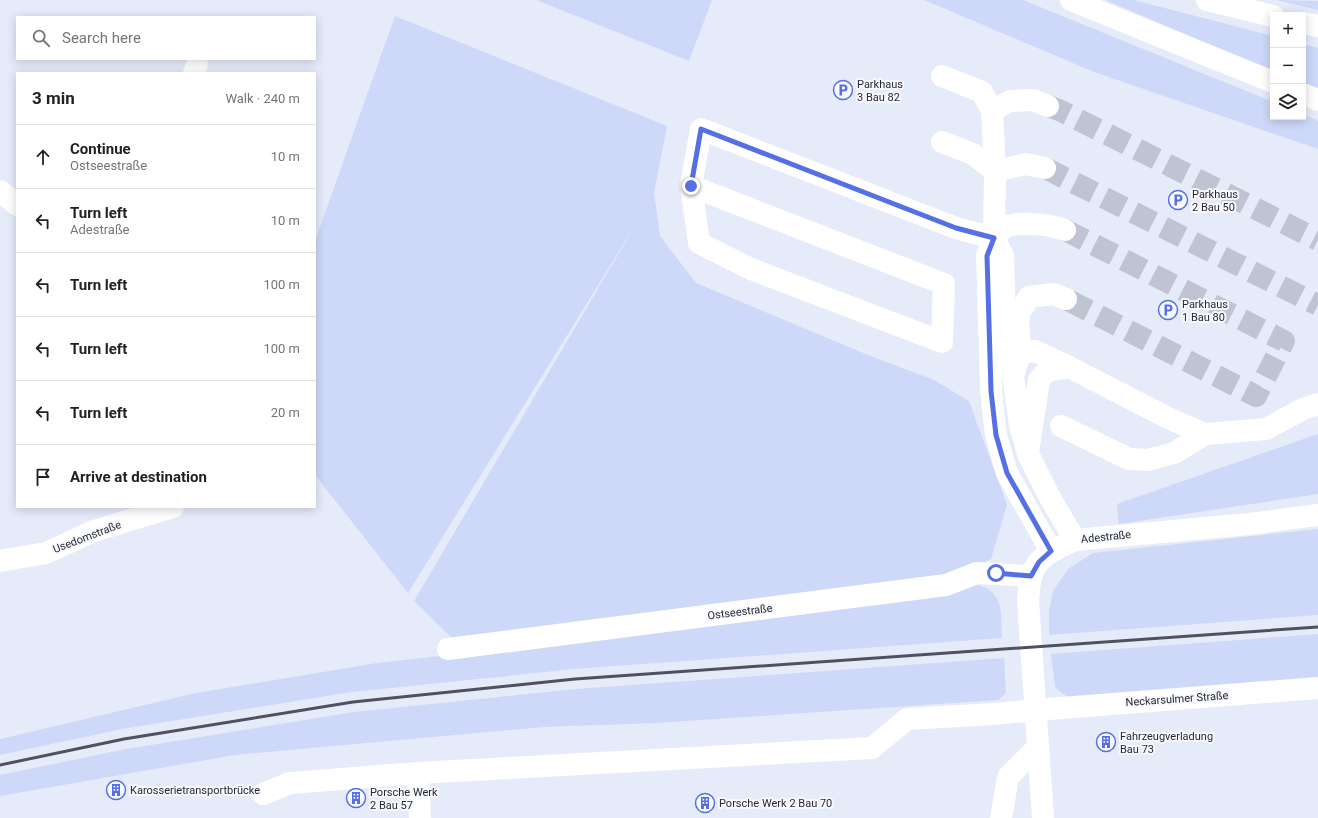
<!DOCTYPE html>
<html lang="en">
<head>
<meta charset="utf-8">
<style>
	body { margin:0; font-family:Roboto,sans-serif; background:#f2f2f2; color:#202124 }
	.controls { position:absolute; right:12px; top:12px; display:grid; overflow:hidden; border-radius:0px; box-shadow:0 2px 10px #0003 }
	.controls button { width:36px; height:36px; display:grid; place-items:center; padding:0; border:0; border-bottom:1px solid #e0e0e0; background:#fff; color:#202124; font:20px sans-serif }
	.stop { position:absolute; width:12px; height:12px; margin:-9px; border:3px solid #5570e5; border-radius:50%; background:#fff }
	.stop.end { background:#5570e5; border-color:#fff; box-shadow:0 1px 4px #0008 }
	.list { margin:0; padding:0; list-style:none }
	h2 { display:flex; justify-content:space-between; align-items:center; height:52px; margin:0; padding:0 16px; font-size:17px }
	h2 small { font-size:13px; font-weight:400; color:#757577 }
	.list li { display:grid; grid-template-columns:26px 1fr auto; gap:12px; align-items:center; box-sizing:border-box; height:64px; padding:0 16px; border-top:1px solid #e0e0e0 }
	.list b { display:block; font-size:15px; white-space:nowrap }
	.list p { margin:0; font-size:13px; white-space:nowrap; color:#757577 }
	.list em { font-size:13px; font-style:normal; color:#757577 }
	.icon { flex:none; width:22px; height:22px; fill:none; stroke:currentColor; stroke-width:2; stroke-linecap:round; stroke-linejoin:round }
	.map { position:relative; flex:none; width:1318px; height:818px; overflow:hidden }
	.search { position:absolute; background:#fff; box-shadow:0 2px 10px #0003; left:16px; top:16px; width:300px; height:44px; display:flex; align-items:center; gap:10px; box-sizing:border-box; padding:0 14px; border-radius:0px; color:#757577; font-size:15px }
	.panel { position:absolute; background:#fff; box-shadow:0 2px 10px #0003; left:16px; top:72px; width:300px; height:436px; border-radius:0px }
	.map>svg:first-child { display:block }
	.green { fill:#ced9f9 }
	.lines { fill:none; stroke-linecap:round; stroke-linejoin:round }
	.minor-tunnel { stroke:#c0c4d2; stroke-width:22; stroke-dasharray:22 11; stroke-linecap:butt }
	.minor { stroke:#fff; stroke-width:22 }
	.major { stroke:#fff; stroke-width:22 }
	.highway { stroke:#fff; stroke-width:22 }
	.rail { stroke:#4f525c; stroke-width:3 }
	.route { stroke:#5570e5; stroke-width:5 }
	.labels { text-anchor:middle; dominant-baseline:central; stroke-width:4; stroke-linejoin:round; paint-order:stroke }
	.poi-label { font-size:11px; fill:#262932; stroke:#f7f9fe; text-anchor:start }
	.street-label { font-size:11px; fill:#262932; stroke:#f7f9fe }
</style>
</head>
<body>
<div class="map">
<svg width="1318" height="818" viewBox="0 0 1318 818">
	<rect width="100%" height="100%" fill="#e6ebfa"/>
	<g class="green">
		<polygon points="536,0 712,0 689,61"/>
		<polygon points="924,0 1023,0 1273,102 1273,117 1303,117 1303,114 1318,121 1318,149 1094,72"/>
		<polygon points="1105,0 1134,0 1273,36 1273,71"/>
		<polygon points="1276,0 1318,1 1318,10"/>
		<polygon points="395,16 667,126 654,193 660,236 696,283 868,355 934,380 969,401 1007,505 991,559 944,582 454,640 414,601 639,219 408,593 315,475 315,241"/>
		<polygon points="1303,44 1318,48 1318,90 1303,84"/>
		<polygon points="1318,434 1318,494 1119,524 1117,504"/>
		<polygon points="1318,529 1318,615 1049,635 1049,611 1053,591 1068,569 1093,553"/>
		<path d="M975 584C1005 591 1001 613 1002 638L574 669 352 692 122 729 0 755V739L196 693 377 663 744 622Z"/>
		<polygon points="1318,634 1318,682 1074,700 1063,694 1055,687 1051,654"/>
		<polygon points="1004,658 1006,693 998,700 657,723 544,727 235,755 0,796 0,775 126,749 354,712 576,689"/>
	</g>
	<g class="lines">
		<g class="minor-tunnel">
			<polyline points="1048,106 1059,110 1318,240"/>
			<polyline points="1045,168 1318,305"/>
			<polyline points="1065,230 1284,341 1256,396 1066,299"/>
		</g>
		<g class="minor">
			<polyline points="194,73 197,64"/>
			<polyline points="942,76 982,92 992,111 995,171 994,238 987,256 991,391 996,435 1007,473 1051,551"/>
			<polyline points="992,111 1010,101 1033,100 1048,106"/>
			<polyline points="942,142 973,154 995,171 1026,164 1045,168"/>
			<polyline points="691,186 944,284 942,342 751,269 699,243 691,186 701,129 956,228 994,238 1003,256 1006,349 1013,376"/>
			<polyline points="0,191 17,205"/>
			<path d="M994 238C998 234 1003 227 1008 226 1022 221 1052 225 1065 230"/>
			<polyline points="1066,299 1054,294 1029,297 1018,315 1020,354 1013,376 1020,425 1028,454 1049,496 1075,540"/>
			<polyline points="996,364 1008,357 1020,354 1035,351 1069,367 1170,419 1205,434 1266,429 1303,409 1318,404"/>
			<polyline points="1061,426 1129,459 1148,460 1174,453 1205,434"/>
			<polyline points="1029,446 1039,380 1047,371 1069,367"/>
			<polyline points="0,561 46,553 94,531 173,507"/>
			<polyline points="448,649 946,585 977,573 1031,576"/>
			<polyline points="418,773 872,748 907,719 994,714 1036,710 1318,688"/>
			<polyline points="263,794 290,783 418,773 420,818"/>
			<polyline points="1001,818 1008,777 1038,747"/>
		</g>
		<path class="major" d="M1043 818 1028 601C1029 593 1029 584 1031 577 1036 556 1058 548 1075 540L1249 524 1318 515"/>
		<g class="highway">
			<polyline points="1071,0 1273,82"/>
			<polyline points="1207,0 1273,16"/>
			<polyline points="1303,23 1318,26"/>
			<polyline points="1303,94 1318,100"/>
		</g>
		<polyline class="rail" points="0,765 124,739 353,702 575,679 1318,627"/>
	</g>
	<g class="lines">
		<polyline class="route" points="691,186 701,129 956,228 994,238 987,256 991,391 996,435 1007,473 1051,551 1039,562 1031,576 996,573"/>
	</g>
	<defs>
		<symbol id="parking-ring" viewBox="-11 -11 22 22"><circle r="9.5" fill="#f7f9fe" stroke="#5570e5" stroke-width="1.5"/><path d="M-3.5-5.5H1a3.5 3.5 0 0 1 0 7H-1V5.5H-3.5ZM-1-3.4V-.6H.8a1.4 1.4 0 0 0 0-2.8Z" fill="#5570e5"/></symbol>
		<symbol id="building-ring" viewBox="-11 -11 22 22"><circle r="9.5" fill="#f7f9fe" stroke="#5570e5" stroke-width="1.5"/><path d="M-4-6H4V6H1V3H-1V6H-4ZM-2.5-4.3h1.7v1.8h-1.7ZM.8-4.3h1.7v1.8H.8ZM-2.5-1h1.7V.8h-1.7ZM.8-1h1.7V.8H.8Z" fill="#5570e5"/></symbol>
	</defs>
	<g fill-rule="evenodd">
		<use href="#parking-ring" x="832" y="79" width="22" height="22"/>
		<use href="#parking-ring" x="1167" y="189" width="22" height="22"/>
		<use href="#parking-ring" x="1157" y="299" width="22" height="22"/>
		<use href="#building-ring" x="1095" y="731" width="22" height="22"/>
		<use href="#building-ring" x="105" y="779" width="22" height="22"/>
		<use href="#building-ring" x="345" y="787" width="22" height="22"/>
		<use href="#building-ring" x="694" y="792" width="22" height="22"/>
	</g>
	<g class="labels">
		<g class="poi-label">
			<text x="857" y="84">Parkhaus<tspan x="857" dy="13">3 Bau 82</tspan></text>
			<text x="1192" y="194">Parkhaus<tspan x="1192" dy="13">2 Bau 50</tspan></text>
			<text x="1182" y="304">Parkhaus<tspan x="1182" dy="13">1 Bau 80</tspan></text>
			<text x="1120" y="736">Fahrzeugverladung<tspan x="1120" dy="13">Bau 73</tspan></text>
			<text x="130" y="790">Karosserietransportbrücke</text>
			<text x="370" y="792">Porsche Werk<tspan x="370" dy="13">2 Bau 57</tspan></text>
			<text x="719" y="803">Porsche Werk 2 Bau 70</text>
		</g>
		<g class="street-label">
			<text transform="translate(87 537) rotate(-21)">Usedomstraße</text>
			<text transform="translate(1106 537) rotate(-6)">Adestraße</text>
			<text transform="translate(740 612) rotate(-7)">Ostseestraße</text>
			<text transform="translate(1177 699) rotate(-4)">Neckarsulmer Straße</text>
		</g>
	</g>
</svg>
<div class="controls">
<button>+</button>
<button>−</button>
<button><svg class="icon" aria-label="layers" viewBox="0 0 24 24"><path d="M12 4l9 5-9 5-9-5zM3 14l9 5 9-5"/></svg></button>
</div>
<div class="stop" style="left:996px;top:573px"></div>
<div class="stop end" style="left:691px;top:186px"></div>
<div class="search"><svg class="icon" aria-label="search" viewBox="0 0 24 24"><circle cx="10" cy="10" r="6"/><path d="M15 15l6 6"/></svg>Search here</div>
<section class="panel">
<h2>3 min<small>Walk · 240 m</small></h2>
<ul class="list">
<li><svg class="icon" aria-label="ahead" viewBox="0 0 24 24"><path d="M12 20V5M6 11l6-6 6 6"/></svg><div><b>Continue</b><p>Ostseestraße</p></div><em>10 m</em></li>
<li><svg class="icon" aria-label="left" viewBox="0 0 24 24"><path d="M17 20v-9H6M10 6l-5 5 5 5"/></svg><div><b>Turn left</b><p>Adestraße</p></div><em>10 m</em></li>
<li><svg class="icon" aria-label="left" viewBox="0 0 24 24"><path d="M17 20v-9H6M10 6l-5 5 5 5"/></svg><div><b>Turn left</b></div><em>100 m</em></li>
<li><svg class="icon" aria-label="left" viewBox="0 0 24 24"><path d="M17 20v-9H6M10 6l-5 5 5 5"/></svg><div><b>Turn left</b></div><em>100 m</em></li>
<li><svg class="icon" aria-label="left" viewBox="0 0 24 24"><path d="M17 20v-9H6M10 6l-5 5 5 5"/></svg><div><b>Turn left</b></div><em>20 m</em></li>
<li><svg class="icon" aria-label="arrive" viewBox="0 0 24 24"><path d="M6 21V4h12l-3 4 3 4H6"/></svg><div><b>Arrive at destination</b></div></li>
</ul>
</section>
</div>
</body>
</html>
